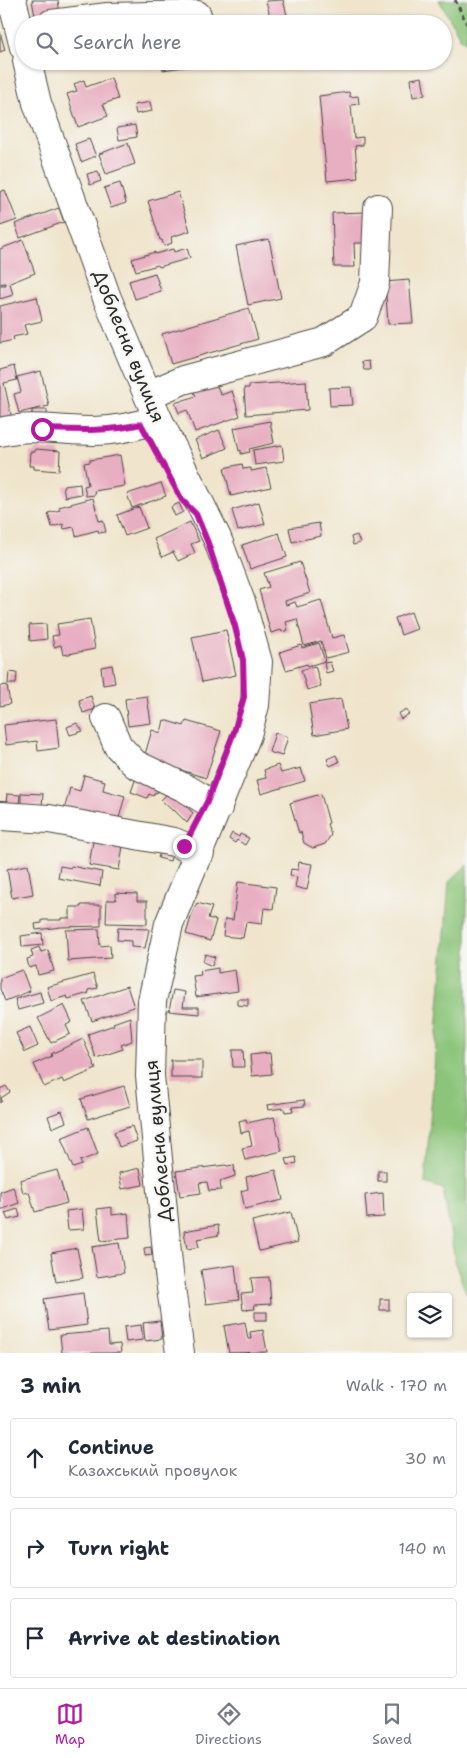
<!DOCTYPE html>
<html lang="en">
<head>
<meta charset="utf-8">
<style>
	body { margin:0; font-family:"Shantell Sans",sans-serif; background:#f2f2f3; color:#1f2937 }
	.controls { position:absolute; right:15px; bottom:15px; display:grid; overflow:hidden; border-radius:5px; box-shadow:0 1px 4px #0004 }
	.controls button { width:45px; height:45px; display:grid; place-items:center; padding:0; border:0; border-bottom:1px solid #e0e1e3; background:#fff; color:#1f2937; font:25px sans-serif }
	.stop { position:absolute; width:15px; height:15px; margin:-11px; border:4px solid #b5179e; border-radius:50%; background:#fff }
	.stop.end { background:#b5179e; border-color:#fff; box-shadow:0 1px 5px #0008 }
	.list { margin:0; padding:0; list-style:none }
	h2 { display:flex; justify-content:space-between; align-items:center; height:65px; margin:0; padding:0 20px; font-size:21px }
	h2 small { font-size:16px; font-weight:400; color:#747a83 }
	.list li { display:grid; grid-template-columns:32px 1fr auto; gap:15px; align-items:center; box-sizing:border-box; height:80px; margin:0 10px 10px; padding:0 10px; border:1px solid #e0e1e3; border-radius:5px }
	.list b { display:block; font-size:19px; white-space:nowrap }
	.list p { margin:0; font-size:16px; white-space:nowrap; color:#747a83 }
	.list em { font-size:16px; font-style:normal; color:#747a83 }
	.icon { flex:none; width:28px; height:28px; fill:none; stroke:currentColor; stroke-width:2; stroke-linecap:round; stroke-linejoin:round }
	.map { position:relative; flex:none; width:467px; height:1353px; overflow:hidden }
	.search { position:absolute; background:#fff; box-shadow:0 1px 4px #0004; left:15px; right:15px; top:15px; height:55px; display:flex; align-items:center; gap:12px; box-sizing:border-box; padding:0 18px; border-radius:28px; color:#747a83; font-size:19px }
	.sheet { height:335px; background:#fff }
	nav { display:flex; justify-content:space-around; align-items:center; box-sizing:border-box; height:70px; border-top:1px solid #e0e1e3; background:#fff; font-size:14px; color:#747a83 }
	nav a { display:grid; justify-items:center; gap:2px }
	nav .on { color:#b5179e }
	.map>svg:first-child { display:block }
	.green { fill:#8cc57a; stroke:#5c7852 }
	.building { fill:#e8aec1 }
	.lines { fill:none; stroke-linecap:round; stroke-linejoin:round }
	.minor-casing { stroke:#494743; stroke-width:30 }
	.path { stroke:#494743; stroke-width:3; stroke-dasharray:4 4; stroke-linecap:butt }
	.minor { stroke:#fff; stroke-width:28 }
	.route { stroke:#b5179e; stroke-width:6 }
	.labels { text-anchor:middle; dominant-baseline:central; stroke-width:4.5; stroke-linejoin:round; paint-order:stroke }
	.street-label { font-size:19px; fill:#2b2b2b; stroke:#f6f6f2 }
</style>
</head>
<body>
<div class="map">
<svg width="467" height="1353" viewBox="0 0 467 1353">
	<rect width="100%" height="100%" fill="#f6f6f2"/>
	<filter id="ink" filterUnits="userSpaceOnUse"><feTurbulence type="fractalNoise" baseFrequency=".02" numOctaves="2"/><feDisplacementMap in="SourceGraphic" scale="10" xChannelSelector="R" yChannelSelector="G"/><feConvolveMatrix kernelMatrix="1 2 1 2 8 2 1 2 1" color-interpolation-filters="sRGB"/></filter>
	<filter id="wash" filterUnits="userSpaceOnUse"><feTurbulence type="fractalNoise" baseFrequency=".0096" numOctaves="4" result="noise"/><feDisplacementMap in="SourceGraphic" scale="20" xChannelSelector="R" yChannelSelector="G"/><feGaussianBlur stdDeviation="1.12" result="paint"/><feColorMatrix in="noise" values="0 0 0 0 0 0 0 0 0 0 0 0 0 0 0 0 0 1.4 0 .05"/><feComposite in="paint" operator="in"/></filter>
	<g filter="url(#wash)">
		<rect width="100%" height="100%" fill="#f0e5cc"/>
		<g class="green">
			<polygon points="439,0 467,0 467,43 461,39"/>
			<polygon points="467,865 467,1295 456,1266 443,1189 425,1183 449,882"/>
		</g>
		<g id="blocks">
			<g class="building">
				<polygon points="32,0 58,0 60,13 35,17"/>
				<polygon points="160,0 184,0 184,3 161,6"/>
				<polygon points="283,0 287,15 271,20 266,1"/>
				<polygon points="262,15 263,24 240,24 239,18"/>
				<polygon points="0,32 5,50 0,52"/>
				<polygon points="162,61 212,61 212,63 163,70"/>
				<polygon points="422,77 425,95 413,97 411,79"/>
				<polygon points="111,78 118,99 103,104 108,116 78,127 67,94 77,91 74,84 84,80 86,87"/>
				<polygon points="349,92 350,97 358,96 359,104 351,105 354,138 363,137 363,145 355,146 358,178 327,181 319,96"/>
				<polygon points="150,102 152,111 136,114 134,105"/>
				<polygon points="135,125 137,137 119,140 117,128"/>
				<polygon points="89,139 96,156 81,162 75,144"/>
				<polygon points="128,143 135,164 106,174 99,154"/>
				<polygon points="98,171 101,181 90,185 87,174"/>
				<polygon points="120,183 126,203 111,208 104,188"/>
				<polygon points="5,190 17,220 0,226 0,192"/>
				<polygon points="178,192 190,231 171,237 172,243 164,246 162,240 160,240 148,201"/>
				<polygon points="59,208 64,222 20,238 15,224"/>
				<polygon points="368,212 369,243 354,243 355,267 334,267 332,213"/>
				<polygon points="269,239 281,298 248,305 236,246"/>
				<polygon points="23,240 35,273 10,283 13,295 0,299 0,285 6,285 5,283 0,284 0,249"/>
				<polygon points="187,248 190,258 159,267 158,265 136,271 132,259 155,252 155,254 173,249 174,252"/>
				<polygon points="155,273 161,291 135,299 129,281"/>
				<polygon points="409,280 413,323 388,324 385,282"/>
				<polygon points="37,297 42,321 24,325 27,334 13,337 14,340 0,343 0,306"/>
				<polygon points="249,308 258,339 171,364 162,334"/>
				<polygon points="369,361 370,370 364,370 362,362"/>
				<polygon points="14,366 17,380 4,383 12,419 0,422 0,370"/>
				<polygon points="41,371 49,406 19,413 14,394 21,392 17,377"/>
				<polygon points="306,381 308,410 246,415 244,388 249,388 249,385"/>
				<polygon points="216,384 221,395 232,391 240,416 195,432 187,410 179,413 175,403 196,396 194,392"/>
				<polygon points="351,387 353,405 330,406 329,388"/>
				<rect x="32" y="410" width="15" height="9"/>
				<polygon points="270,421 274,443 249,449 250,452 241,454 241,450 239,451 234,428"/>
				<polygon points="219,430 227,448 203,458 195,440"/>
				<polygon points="282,445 284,461 255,465 253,450"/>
				<polygon points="35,449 60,451 59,471 34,469 34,466 29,466 30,452 35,452"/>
				<polygon points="120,455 125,486 94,491 95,495 86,496 84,486 88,485 84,463 90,462 90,460"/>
				<polygon points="242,464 243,469 251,468 251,471 266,468 271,487 231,496 224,468"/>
				<polygon points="161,483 166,496 132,508 127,494"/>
				<polygon points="80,484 81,494 65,497 63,486"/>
				<polygon points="93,498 99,521 103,520 106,532 99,533 98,530 76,536 74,527 64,529 63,524 52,527 48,513 60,510 59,507"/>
				<polygon points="259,502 265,524 238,531 232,510"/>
				<polygon points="179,503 183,512 175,516 171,507"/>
				<polygon points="139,507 147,528 125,536 117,515"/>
				<polygon points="190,522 199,541 191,544 195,553 178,561 173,552 162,557 154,539"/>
				<polygon points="319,523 321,536 292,542 289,528"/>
				<polygon points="279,533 287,557 250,569 242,545"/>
				<polygon points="357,535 360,543 353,545 351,537"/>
				<polygon points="300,562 310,593 285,601 286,605 295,602 297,607 321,600 332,638 344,635 349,652 326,658 321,641 304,646 297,619 286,622 288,630 282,632 281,630 271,633 259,590 269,587 264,573"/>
				<polygon points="411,612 417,629 401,635 395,618"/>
				<polygon points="90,619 95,649 63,655 61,645 54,647 52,636 59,635 57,624"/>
				<polygon points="46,624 47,639 30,641 29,625"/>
				<polygon points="226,630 236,675 202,682 192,637"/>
				<polygon points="319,643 325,661 308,666 307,664 286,670 280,652 301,645 302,648"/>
				<polygon points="330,662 333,671 326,673 324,663"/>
				<polygon points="112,665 115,683 103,685 101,667"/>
				<polygon points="315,666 321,686 307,690 301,670"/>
				<polygon points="9,672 17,673 16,684 8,684"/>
				<polygon points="7,685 10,704 0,706 0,686"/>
				<polygon points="91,696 95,709 83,713 79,700"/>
				<polygon points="147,696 151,723 128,726 125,699"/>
				<polygon points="341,699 347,729 314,735 309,704"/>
				<polygon points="406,709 409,714 401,719 398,714"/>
				<polygon points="56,719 59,748 38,751 37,741 6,745 4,725"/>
				<polygon points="164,720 184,726 186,721 221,731 206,778 144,758 152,730 161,733"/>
				<polygon points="77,723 83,731 70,735 67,727"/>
				<polygon points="275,733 288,737 282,756 269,752"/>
				<polygon points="336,755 339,762 330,766 327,759"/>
				<polygon points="278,765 281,773 301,768 305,781 261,794 257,780 266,778 264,770"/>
				<polygon points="84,775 105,781 103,790 125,796 118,822 63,814 70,788 80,791"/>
				<polygon points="137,775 161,784 157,793 155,792 153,796 149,794 147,798 131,792"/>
				<polygon points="171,790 193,813 187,823 174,810 173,811 161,800"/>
				<polygon points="21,793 43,794 42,806 21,805"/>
				<polygon points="7,794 20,795 18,813 5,812"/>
				<polygon points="321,794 329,823 327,824 331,835 325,844 313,848 304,843 301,832 299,833 290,803"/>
				<polygon points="232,833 239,837 240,834 249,838 245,845 237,840 235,843 229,839"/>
				<polygon points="94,835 124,840 119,870 89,865"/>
				<polygon points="162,845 174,848 170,861 158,858"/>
				<polygon points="299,862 312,864 307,890 295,887 297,877 290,876 291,869 298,870"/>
				<polygon points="28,865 33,894 12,898 7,869"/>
				<polygon points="60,866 71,868 71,866 102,872 100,886 58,878"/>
				<polygon points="238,882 276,887 273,909 264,908 262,924 246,922 243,938 223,936 225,919 233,920"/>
				<polygon points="116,893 137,894 137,901 147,901 147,924 106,923 107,900 116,900"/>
				<polygon points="197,903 212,907 208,918 216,920 210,941 186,934 192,914"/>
				<polygon points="81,905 101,905 101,926 61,927 36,930 35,924 42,923 42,920 61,920 61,918 70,918 70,907 81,907"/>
				<polygon points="118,928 149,929 145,948 131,947 131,941 117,940"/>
				<polygon points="99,929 100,946 110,945 111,958 68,961 66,930"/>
				<polygon points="42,933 43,945 22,947 21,936"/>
				<polygon points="39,947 41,952 48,950 54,971 38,975 36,966 29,968 27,959 33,957 31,950"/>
				<polygon points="205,954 215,957 212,966 203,962"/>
				<polygon points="218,968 218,973 235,970 238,991 196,997 193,976 201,975 200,971"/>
				<polygon points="22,970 30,991 5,1001 0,989 0,978"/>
				<polygon points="93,974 98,988 88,990 89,993 68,999 67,996 51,1001 47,987"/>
				<polygon points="127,986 134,1007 92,1021 84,1001"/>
				<polygon points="173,990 185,992 183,1007 199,1007 199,1014 169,1011"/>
				<polygon points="40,992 43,1003 18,1010 15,999"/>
				<polygon points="237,999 248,999 248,1006 237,1005"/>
				<polygon points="64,1005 72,1022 66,1025 70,1034 51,1043 38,1018"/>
				<polygon points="130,1017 132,1041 121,1045 123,1049 96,1058 88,1034 114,1025 113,1023"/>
				<polygon points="30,1027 38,1046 25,1052 16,1033"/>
				<polygon points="83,1039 96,1069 64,1083 62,1079 44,1087 34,1064 52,1056 51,1054"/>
				<polygon points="232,1050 243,1050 244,1067 233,1067"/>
				<polygon points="270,1053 272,1074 252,1076 250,1055"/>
				<rect x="171" y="1060" width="31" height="18"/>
				<polygon points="6,1086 10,1092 1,1098 2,1101 0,1103 0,1089"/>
				<polygon points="124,1086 130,1106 88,1119 81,1099"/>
				<polygon points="304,1100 305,1106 292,1107 293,1111 285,1112 284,1108 268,1110 267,1105"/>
				<polygon points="62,1111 66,1122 52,1128 48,1116"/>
				<polygon points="274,1117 282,1151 245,1160 242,1148 252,1146 249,1131 241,1133 239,1121 246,1119 247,1123"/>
				<polygon points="132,1126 137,1141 119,1147 114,1132"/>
				<polygon points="88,1127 98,1154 80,1161 82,1165 73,1168 61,1138"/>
				<polygon points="296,1157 297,1163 288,1165 286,1159"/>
				<polygon points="226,1165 227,1166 234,1165 235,1176 220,1181 221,1190 209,1191 207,1182 199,1183 201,1193 180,1196 176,1171"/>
				<polygon points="140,1168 143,1185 122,1189 119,1173"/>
				<polygon points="57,1170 67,1203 35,1212 29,1192 23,1193 20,1180"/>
				<polygon points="276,1170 283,1200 245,1209 241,1191 248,1189 246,1177"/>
				<rect x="378" y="1171" width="8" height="10"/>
				<polygon points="13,1187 19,1203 0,1210 0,1192"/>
				<polygon points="383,1193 384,1217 367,1218 365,1195"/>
				<polygon points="112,1207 112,1215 128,1213 130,1238 101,1241 97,1209"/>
				<polygon points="18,1209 20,1217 8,1220 5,1213"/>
				<polygon points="82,1209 84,1229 68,1230 66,1211"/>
				<polygon points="291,1212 298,1242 259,1251 252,1221"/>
				<polygon points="218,1225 219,1235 197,1239 199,1247 187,1249 184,1231"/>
				<polygon points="119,1243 124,1273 97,1277 92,1247"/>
				<polygon points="151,1247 152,1255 145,1256 144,1248"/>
				<polygon points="77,1248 83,1278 56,1282 51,1253"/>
				<polygon points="235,1265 239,1300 206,1304 201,1270"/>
				<polygon points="269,1277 271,1304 254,1305 255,1309 243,1310 241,1294 253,1293 251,1278"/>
				<polygon points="83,1293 87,1325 49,1330 44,1299"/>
				<rect x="380" y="1299" width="9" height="11"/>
				<rect x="255" y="1312" width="12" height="8"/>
				<polygon points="160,1321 162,1339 145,1341 143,1323"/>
				<polygon points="245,1322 248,1339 251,1339 250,1332 263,1330 267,1352 229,1353 224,1326"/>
				<polygon points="141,1325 143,1340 126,1342 124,1327"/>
				<polygon points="108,1331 109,1345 120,1344 121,1353 62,1353 60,1335"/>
			</g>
		</g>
	</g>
	<g filter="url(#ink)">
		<use href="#blocks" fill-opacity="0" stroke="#494743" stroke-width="1"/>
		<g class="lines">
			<defs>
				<g id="minor">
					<polyline points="12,0 24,47"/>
					<polyline points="51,24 108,17 197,15"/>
					<polyline points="27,61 37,103 107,298 158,419 217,538 242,605 258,662 255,705 247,735 169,924 152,1001 150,1076 169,1273 180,1353"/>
					<polyline points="148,395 183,380 324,342 363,317 375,283 378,208"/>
					<path d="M0 432C29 424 63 431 93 431 115 431 137 426 158 419"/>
					<polyline points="106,718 118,746 135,764 187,789 218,808"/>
					<polyline points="0,816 49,819 174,842 200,853"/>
				</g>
			</defs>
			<use href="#minor" class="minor-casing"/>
			<polyline class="path" points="455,0 467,24"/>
			<use href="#minor" class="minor"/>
		</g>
	</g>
	<g class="lines" filter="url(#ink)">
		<path class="route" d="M42 429C76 430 108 432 141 424L170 478 182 500 196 514 208 543 235 626 243 660 244 697 234 732 207 802 184 846"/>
	</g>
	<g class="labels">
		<g class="street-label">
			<text transform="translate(129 346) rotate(68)">Доблесна вулиця</text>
			<text transform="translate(158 1141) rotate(-95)">Доблесна вулиця</text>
		</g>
	</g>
</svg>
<div class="controls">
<button><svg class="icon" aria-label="layers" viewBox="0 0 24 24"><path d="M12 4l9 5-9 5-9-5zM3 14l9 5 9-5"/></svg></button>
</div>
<div class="stop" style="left:42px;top:429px"></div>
<div class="stop end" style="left:184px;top:846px"></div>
<div class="search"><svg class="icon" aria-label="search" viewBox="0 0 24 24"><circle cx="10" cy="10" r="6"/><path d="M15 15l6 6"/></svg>Search here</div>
</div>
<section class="sheet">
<h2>3 min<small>Walk · 170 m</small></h2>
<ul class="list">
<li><svg class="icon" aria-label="ahead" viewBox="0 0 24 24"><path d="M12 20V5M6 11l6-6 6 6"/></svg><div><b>Continue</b><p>Казахський провулок</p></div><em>30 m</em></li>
<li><svg class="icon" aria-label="right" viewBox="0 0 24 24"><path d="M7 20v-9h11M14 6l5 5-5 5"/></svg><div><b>Turn right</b></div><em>140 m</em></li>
<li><svg class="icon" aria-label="arrive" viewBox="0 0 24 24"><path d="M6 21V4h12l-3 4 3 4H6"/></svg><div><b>Arrive at destination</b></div></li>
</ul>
</section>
<nav>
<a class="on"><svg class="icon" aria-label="map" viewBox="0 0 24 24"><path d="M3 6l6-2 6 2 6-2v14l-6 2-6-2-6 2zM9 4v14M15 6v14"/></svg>Map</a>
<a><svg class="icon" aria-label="directions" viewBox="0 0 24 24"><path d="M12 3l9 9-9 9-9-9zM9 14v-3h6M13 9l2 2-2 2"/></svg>Directions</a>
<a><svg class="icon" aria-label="saved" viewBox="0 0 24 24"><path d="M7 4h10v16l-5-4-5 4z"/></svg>Saved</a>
</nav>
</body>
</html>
